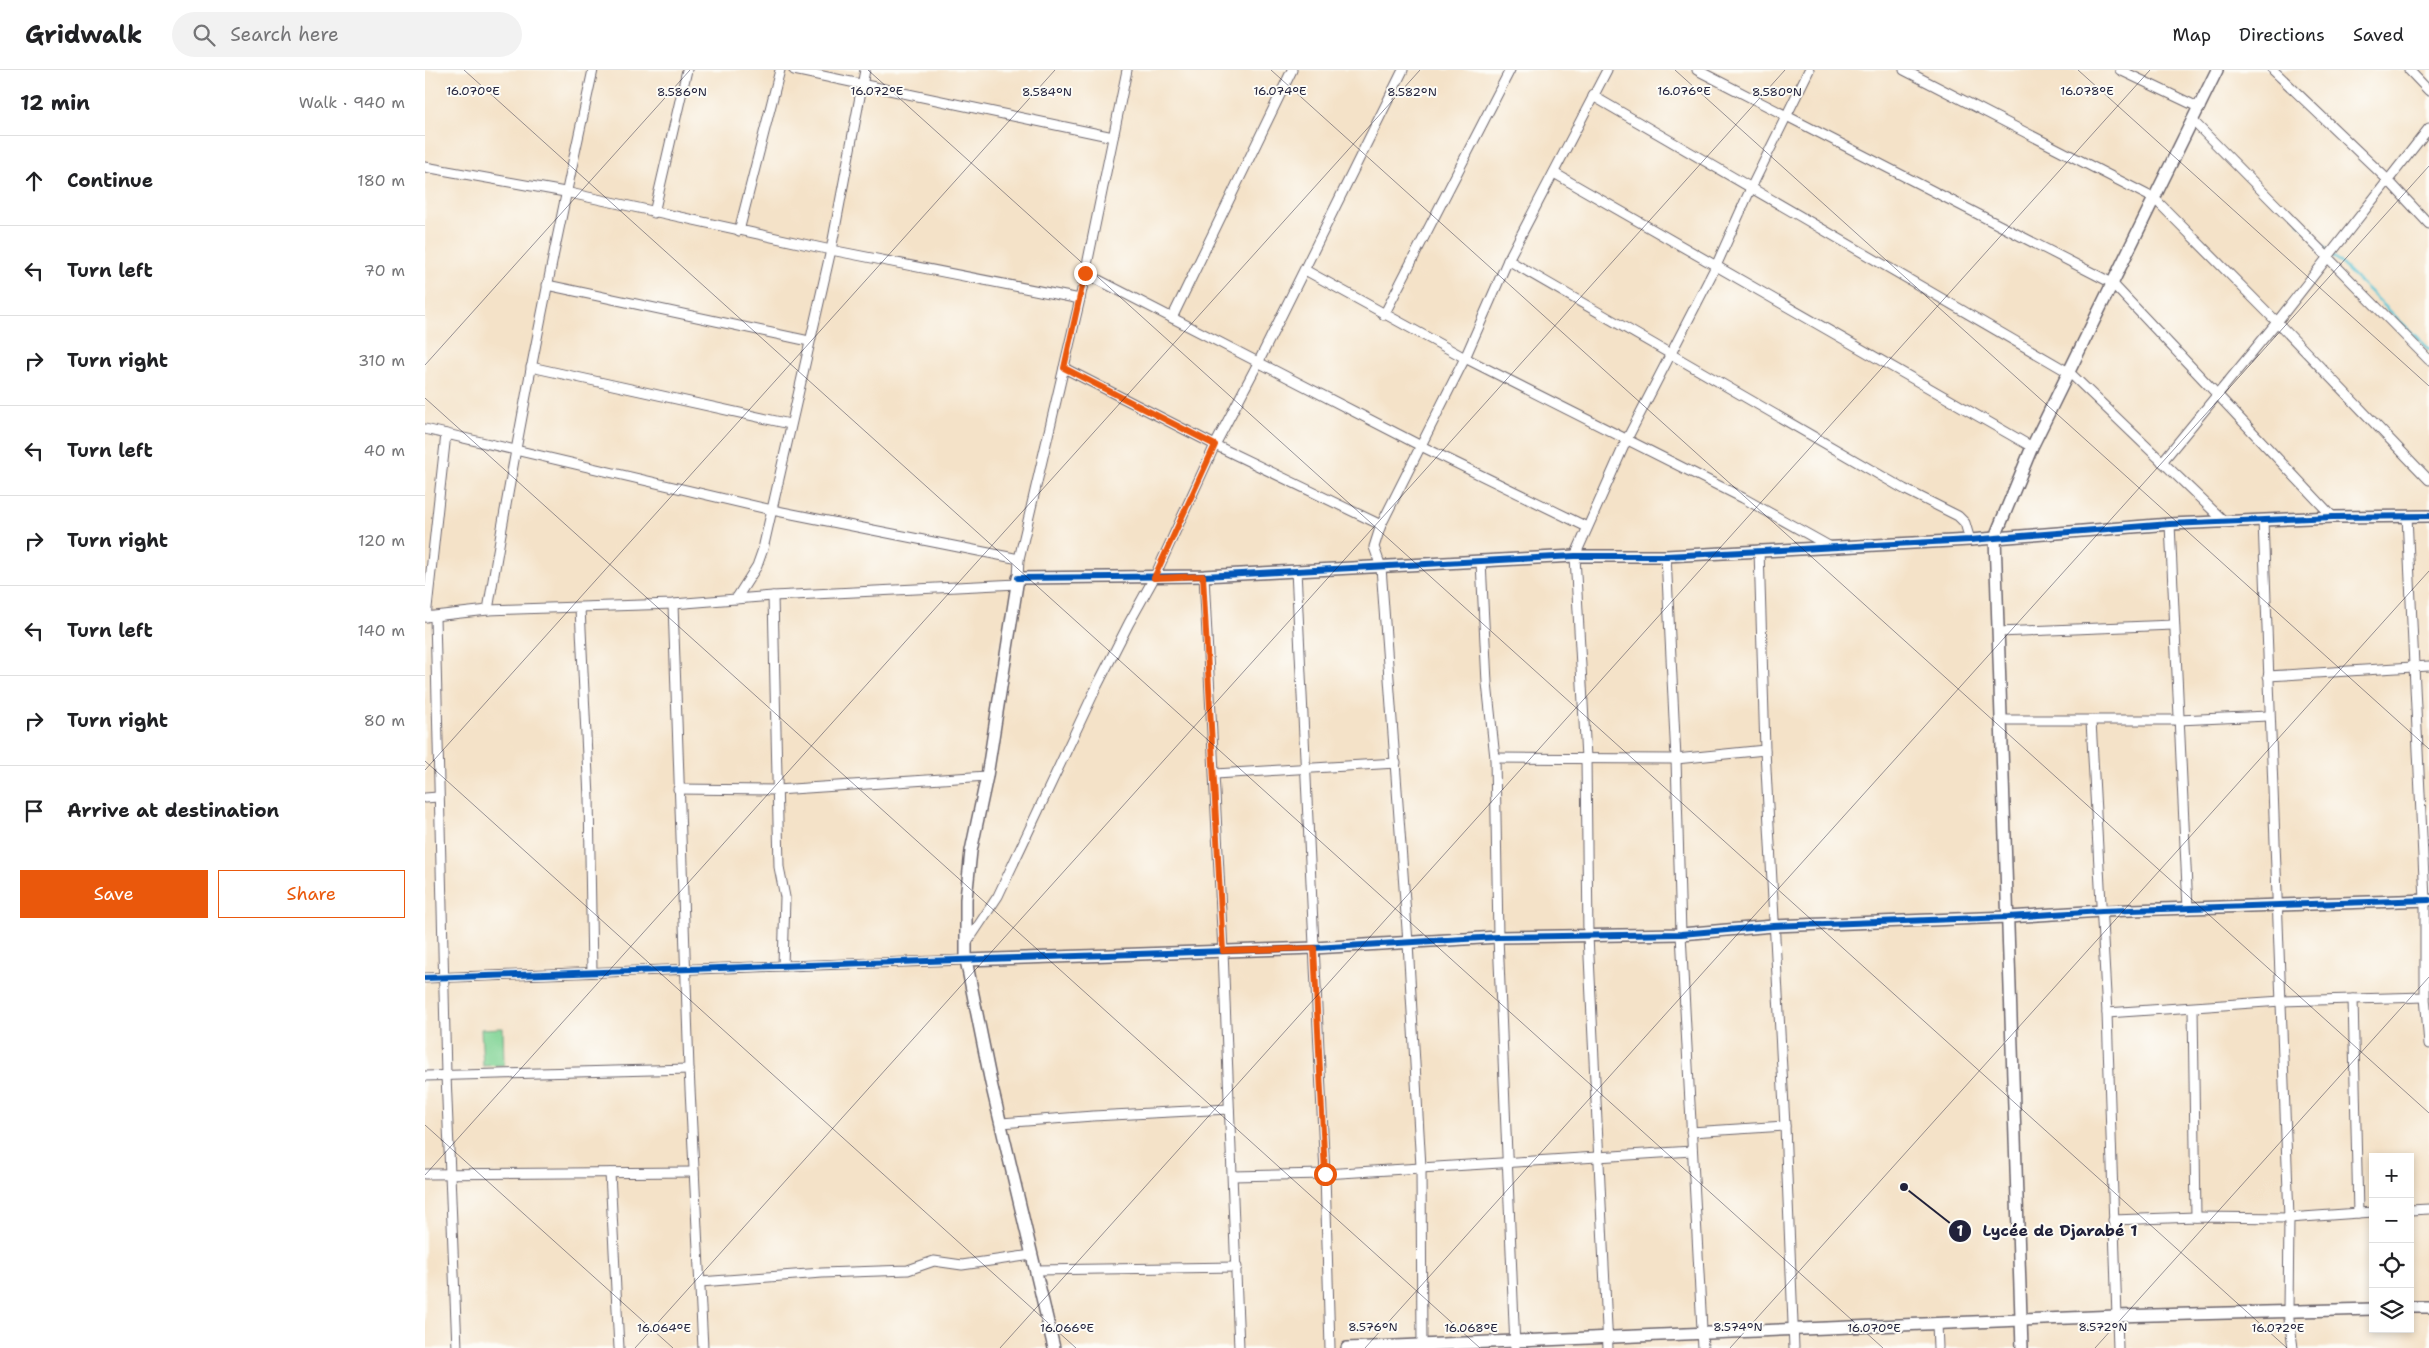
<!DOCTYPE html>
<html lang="en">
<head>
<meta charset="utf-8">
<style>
	body { margin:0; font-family:"Shantell Sans",sans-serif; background:#f2f2f2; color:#202124 }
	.controls { position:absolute; right:15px; bottom:15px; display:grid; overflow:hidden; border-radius:0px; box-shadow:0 2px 8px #0003 }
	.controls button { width:45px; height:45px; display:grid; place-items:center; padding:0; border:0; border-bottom:1px solid #e0e0e0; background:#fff; color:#202124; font:25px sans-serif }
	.stop { position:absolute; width:15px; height:15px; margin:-11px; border:4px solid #ea580c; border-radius:50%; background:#fff }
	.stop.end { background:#ea580c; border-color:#fff; box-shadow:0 1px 5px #0008 }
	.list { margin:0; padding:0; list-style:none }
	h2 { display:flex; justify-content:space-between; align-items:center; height:65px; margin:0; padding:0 20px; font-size:21px }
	h2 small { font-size:16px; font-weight:400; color:#757577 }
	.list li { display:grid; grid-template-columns:32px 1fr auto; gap:15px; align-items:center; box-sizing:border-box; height:90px; padding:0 20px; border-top:1px solid #e0e0e0 }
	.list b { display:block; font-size:19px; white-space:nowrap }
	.list em { font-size:16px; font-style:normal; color:#757577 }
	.actions { display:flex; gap:10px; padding:15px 20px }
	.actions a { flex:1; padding:11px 0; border:1px solid #ea580c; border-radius:0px; text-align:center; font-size:18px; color:#ea580c }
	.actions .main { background:#ea580c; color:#fff }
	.icon { flex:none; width:28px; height:28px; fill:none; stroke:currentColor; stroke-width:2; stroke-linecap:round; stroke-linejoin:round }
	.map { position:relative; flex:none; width:2004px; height:1278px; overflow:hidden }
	header { display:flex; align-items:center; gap:30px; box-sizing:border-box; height:70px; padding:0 25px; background:#fff; border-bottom:1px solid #e0e0e0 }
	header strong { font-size:24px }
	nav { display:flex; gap:28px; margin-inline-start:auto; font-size:18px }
	.search { width:350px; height:45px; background:#f2f2f2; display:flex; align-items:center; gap:12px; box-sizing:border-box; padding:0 18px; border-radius:28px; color:#757577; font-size:19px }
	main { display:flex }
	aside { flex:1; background:#fff }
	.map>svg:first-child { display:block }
	.green { fill:#82d496; stroke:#527b68 }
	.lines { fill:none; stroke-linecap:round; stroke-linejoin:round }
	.stream { stroke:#5bc5d6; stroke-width:2.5 }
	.minor-casing { stroke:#6c656c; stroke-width:11 }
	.tertiary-casing { stroke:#6c656c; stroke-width:14 }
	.minor { stroke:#fff; stroke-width:9 }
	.tertiary { stroke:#fff; stroke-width:11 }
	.cycleway-casing { stroke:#fdfcf7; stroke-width:9 }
	.cycleway { stroke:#0057b8; stroke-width:6 }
	.route { stroke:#ea580c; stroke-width:6 }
	.ticks { fill:none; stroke:#22223b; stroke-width:1; stroke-opacity:0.45 }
	.ticks-label { font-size:12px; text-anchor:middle; fill:#22223b; stroke:#fdfcf7; stroke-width:4; stroke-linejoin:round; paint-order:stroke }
	.leader { fill:none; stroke:#22223b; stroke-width:2 }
	.callout-dot { fill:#22223b; stroke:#fdfcf7; stroke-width:2 }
	.mark-label { font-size:15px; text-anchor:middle; font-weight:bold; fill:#fff }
	.callout-label { font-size:16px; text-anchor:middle; font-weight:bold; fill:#22223b; stroke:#fdfcf7; stroke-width:4; stroke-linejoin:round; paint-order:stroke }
</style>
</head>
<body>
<header>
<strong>Gridwalk</strong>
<div class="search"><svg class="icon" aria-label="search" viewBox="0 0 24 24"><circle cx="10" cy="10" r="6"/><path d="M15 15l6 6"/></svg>Search here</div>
<nav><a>Map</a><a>Directions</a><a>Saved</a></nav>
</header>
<main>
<aside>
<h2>12 min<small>Walk · 940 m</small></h2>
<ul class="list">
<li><svg class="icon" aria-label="ahead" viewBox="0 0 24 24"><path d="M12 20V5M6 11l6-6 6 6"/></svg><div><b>Continue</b></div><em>180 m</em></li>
<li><svg class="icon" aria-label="left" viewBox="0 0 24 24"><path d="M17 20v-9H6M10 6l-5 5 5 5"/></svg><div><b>Turn left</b></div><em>70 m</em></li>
<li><svg class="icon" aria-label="right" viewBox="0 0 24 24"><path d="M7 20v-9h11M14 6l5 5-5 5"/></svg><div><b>Turn right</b></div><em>310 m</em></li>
<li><svg class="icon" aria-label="left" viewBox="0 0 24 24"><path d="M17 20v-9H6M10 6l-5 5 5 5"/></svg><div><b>Turn left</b></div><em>40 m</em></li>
<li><svg class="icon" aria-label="right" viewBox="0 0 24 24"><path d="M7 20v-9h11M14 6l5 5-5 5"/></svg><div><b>Turn right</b></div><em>120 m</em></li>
<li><svg class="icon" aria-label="left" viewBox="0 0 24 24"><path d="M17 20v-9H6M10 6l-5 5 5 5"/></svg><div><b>Turn left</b></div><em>140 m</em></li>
<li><svg class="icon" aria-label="right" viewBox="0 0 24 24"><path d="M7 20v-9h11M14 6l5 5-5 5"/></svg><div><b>Turn right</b></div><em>80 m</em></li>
<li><svg class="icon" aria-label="arrive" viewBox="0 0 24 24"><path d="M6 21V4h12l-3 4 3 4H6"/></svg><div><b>Arrive at destination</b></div></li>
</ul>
<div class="actions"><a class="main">Save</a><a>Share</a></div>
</aside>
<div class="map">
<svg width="2004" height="1278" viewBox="0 0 2004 1278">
	<rect width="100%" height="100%" fill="#fdfcf7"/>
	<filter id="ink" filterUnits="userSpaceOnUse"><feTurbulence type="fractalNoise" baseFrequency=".02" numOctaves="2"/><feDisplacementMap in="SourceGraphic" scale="10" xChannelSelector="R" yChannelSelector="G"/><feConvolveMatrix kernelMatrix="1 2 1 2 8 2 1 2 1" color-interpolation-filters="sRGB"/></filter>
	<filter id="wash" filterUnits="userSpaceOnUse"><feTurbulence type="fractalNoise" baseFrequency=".0096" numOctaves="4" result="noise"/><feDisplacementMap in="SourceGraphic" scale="20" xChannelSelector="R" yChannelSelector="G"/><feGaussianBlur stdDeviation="1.12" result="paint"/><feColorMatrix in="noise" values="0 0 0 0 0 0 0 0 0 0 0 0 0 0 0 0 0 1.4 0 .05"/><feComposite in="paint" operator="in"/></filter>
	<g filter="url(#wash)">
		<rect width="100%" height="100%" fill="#f4e2c8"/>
		<polygon class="green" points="78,958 79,995 58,996 56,959"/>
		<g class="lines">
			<polyline class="stream" points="1874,153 2004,279"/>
		</g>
	</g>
	<g filter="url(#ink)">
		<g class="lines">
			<defs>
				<g id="minor">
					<polyline points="369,0 688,67"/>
					<polyline points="1272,0 1687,213 1908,447"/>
					<polyline points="1479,0 1730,129 1852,252 2004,410"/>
					<polyline points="1695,0 1775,38"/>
					<polyline points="1848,0 1964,111 2004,154"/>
					<polyline points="1984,0 2004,21"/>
					<polyline points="1168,26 1645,303 1800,452"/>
					<polyline points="1769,52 2004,290"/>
					<polyline points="0,97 140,122 406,180 655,229"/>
					<polyline points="1129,103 1607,377"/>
					<polyline points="229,143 262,0"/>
					<polyline points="314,161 355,0"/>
					<polyline points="1083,190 1479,419 1533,446 1540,453 1545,470"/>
					<polyline points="880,200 1040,288 1318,428 1404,476"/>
					<polyline points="660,203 996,376 1162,457"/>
					<polyline points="122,215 384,271"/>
					<polyline points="959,245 1085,0"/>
					<polyline points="747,248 867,0"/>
					<polyline points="106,297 365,354"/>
					<polyline points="639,298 790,375 956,455"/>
					<polyline points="0,359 347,440 594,489"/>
					<polyline points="1737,392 1852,252 2004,58"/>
					<polyline points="1982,446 2000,830 2000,927 2004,974"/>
					<polyline points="1838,450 1864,1148 1863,1241 1868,1278"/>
					<polyline points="1745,454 1763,839"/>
					<polyline points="1334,480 1340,680 1360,1056 1369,1278"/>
					<polyline points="1241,486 1251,689 1256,864 1278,1278"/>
					<polyline points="1056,492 1062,613 1070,688 1073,867 1090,1278"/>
					<polyline points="871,500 900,1104 905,1278"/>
					<polyline points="779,506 798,881 814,1278"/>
					<polyline points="593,508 594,489 655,229 702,0"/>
					<polyline points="348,526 354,797 360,827 358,896"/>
					<polyline points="311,529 332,496 338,479 406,180 440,0"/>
					<polyline points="248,534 264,999 278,1278"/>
					<polyline points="155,538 164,728 167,902"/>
					<path d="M63 540C93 359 128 179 168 0"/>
					<polyline points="0,547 63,540 248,534 348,526 593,514"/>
					<polyline points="1,547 21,364"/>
					<polyline points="10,547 21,1005 32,1278"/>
					<polyline points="1574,562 1748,555"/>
					<polyline points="1843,606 2004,596"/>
					<polyline points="1577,650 1753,650 1843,646"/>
					<polyline points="1666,651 1682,943 1693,1278"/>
					<polyline points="1070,688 1251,689 1340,680"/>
					<polyline points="790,704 971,693"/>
					<polyline points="253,719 352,720 562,706"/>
					<polyline points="0,728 13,727"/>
					<polyline points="541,874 573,826 672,616 704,553 729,508 790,375 833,293 978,0"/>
					<polyline points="0,908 541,890"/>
					<polyline points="1928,929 1933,1143"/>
					<polyline points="1768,938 1771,1147"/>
					<polyline points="1682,943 1856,931 2000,927"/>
					<polyline points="0,1006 264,999"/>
					<polyline points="576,1053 668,1046 804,1039"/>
					<polyline points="1266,1062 1360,1056"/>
					<polyline points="185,1103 194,1278"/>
					<polyline points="0,1104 269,1102"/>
					<polyline points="808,1106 900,1104 1267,1081"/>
					<polyline points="1985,1140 2004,1139"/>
					<polyline points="1688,1150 1771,1147 1864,1148 1948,1142"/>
					<polyline points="611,1200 812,1197"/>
					<polyline points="275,1212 397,1203 483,1200 509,1191 537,1195 607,1185"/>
					<polyline points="1512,1253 1513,1278"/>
					<polyline points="997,1278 996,1097 983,873 956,497 949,477 956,455 1040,288 1083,190 1182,0"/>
					<polyline points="1183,1278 1163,866 1161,688 1150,486 1202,369 1291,196 1326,118 1384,0"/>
				</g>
				<g id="tertiary">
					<polyline points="541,890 889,878 1073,867 1256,864 1348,856 1583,847 1677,841 2004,830"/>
					<polyline points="1985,1237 2004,1237"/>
					<polyline points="629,1278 566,1013 541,890 541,829 546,781 562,706 593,508 779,506 1150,486 1241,486 1545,470 1745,454 1908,447 2004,446"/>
					<polyline points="922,1278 1691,1246 1948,1239"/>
					<polyline points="1597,1278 1570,467 1607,377 1792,0"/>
				</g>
			</defs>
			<use href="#minor" class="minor-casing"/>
			<use href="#tertiary" class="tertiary-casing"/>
			<use href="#minor" class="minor"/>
			<use href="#tertiary" class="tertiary"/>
			<defs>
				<g id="cycleway">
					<polyline points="593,508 779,506 1150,486 1241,486 1545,470 1745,454 1908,447 2004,446"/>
					<polyline points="0,908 889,878 1073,867 1256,864 1348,856 1583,847 1677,841 2004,830"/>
				</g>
			</defs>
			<use href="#cycleway" class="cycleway-casing"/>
			<use href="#cycleway" class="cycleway"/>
		</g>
	</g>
	<g class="lines" filter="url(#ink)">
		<polyline class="route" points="660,203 639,298 790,375 729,508 778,506 798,881 889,878 900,1104"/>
	</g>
	<path class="ticks" d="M39 0 1458 1278M443 0 1862 1278M846 0 2004 1043M1250 0 2004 679M1653 0 2004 316M0 295 265 0M0 328 1055 1278M0 691 651 1278M0 700 630 0M0 1055 248 1278M0 1105 995 0M210 1278 1360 0M575 1278 1725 0M940 1278 2004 96M1305 1278 2004 501M1670 1278 2004 907"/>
	<g class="ticks-label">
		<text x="48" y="25">16.070°E</text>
		<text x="452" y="25">16.072°E</text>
		<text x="855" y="25">16.074°E</text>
		<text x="1259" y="25">16.076°E</text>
		<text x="1662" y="25">16.078°E</text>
		<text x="257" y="26">8.586°N</text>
		<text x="622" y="26">8.584°N</text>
		<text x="987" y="26">8.582°N</text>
		<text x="1352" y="26">8.580°N</text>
		<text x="948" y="1261">8.576°N</text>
		<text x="1313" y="1261">8.574°N</text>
		<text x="1678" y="1261">8.572°N</text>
		<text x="239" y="1262">16.064°E</text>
		<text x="642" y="1262">16.066°E</text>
		<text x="1046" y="1262">16.068°E</text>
		<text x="1449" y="1262">16.070°E</text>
		<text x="1853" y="1262">16.072°E</text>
	</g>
	<path class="leader" d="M1479 1117L1535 1161"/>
	<g class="callout-dot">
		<circle cx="1479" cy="1117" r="5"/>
		<circle cx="1535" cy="1161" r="12"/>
	</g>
	<g class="mark-label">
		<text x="1535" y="1166">1</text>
	</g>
	<g class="callout-label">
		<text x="1635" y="1166">Lycée de Djarabé 1</text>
	</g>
</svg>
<div class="controls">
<button>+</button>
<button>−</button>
<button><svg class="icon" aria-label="locate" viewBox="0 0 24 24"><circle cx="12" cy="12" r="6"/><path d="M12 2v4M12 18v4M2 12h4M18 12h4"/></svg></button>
<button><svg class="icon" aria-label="layers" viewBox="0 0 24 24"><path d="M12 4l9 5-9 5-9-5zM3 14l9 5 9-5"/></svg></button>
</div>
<div class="stop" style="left:900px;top:1104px"></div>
<div class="stop end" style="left:660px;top:203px"></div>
</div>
</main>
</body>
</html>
